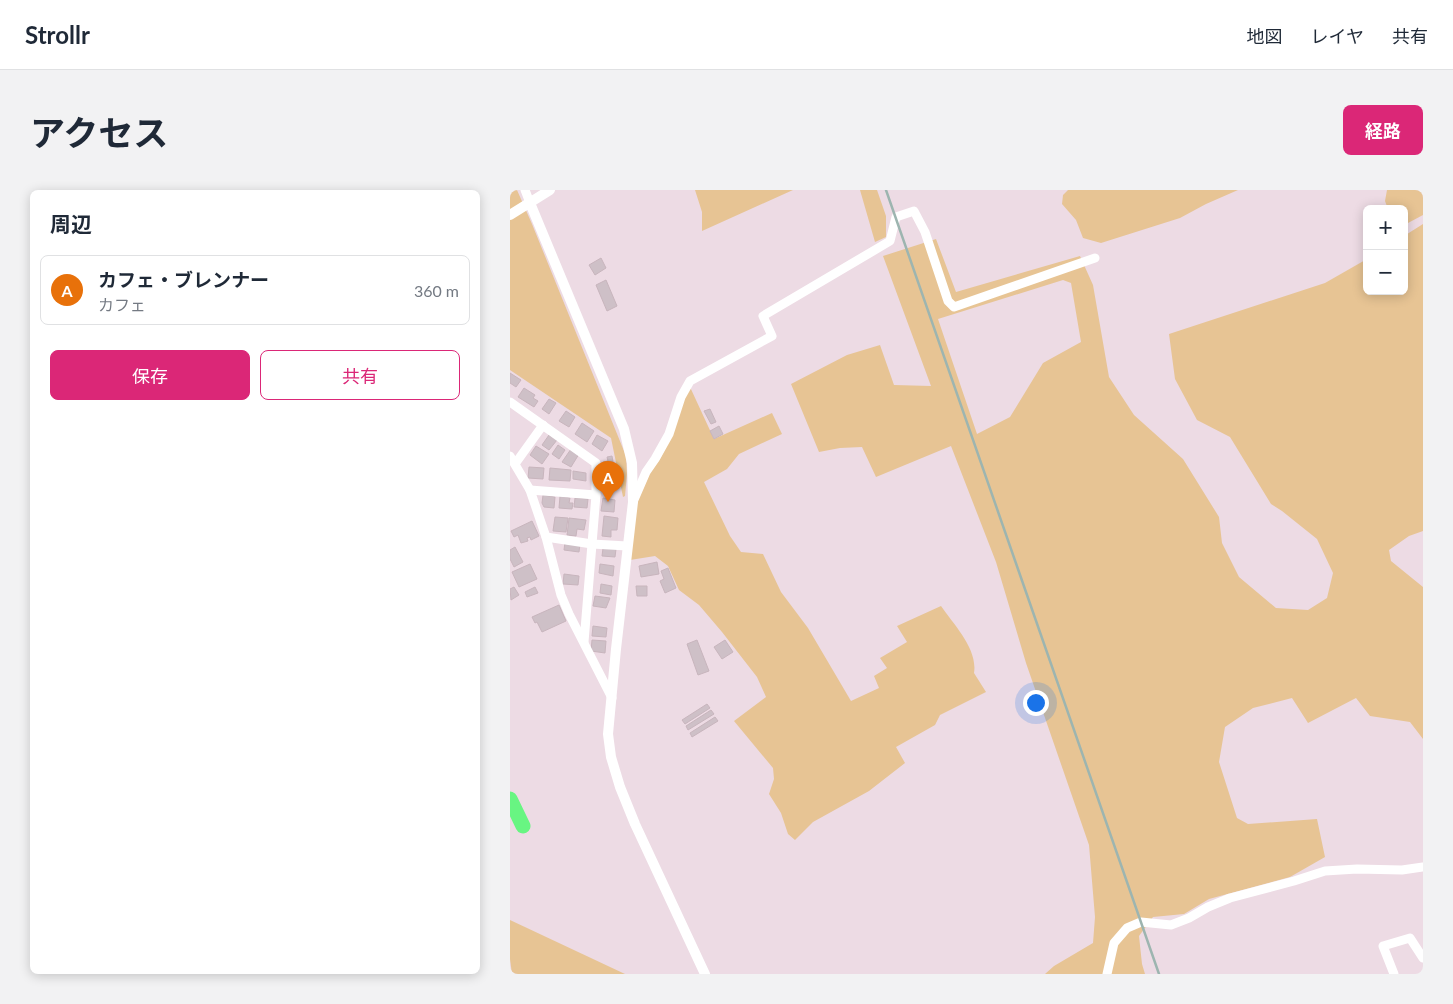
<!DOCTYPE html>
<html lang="ja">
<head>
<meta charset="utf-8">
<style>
	body { margin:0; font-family:Lato,"Noto Sans JP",sans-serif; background:#f2f2f3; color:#1f2937 }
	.controls { position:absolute; right:15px; top:15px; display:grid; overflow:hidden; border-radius:8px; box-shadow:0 2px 12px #0003 }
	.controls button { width:45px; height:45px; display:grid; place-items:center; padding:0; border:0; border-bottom:1px solid #e0e1e3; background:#fff; color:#1f2937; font:25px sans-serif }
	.you { position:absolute; left:525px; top:512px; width:18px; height:18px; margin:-12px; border:4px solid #fff; border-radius:50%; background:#1a73e8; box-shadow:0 0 0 8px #1a73e833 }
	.badge { display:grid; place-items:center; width:32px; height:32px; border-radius:50%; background:#db2777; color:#fff; font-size:16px; font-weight:700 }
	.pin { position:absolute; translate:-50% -41px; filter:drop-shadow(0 1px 2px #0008) }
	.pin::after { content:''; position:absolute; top:26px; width:18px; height:15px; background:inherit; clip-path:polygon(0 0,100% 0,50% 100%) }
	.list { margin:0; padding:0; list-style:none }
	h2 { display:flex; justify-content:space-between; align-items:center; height:65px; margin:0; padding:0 20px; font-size:21px }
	h2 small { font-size:16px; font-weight:400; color:#747a83 }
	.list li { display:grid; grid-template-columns:32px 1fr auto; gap:15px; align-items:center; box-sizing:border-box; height:70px; margin:0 10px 10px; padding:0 10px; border:1px solid #e0e1e3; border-radius:8px }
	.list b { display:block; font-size:19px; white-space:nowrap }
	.list p { margin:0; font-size:16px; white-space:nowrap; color:#747a83 }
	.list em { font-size:16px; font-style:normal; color:#747a83 }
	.actions { display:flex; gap:10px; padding:15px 20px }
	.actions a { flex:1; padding:11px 0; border:1px solid #db2777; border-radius:8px; text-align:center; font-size:18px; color:#db2777 }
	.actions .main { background:#db2777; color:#fff }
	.map { position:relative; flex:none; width:913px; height:784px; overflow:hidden; border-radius:8px }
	header { display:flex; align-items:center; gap:30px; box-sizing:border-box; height:70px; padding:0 25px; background:#fff; border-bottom:1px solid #e0e1e3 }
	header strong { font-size:24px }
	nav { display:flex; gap:28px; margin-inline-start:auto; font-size:18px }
	.intro { display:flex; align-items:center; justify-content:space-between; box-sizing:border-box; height:120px; padding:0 30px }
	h1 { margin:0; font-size:35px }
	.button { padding:12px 22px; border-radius:8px; background:#db2777; color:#fff; font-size:18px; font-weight:700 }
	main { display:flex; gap:30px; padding:0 30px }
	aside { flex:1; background:#fff; border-radius:8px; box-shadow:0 2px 12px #0003 }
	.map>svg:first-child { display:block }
	.green { fill:#e7c494; fill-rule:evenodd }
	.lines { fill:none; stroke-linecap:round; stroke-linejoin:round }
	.river { stroke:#68f582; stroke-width:15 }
	.building { fill:#cec0c7; stroke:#c8b5bd }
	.minor { stroke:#fff; stroke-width:9 }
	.tertiary { stroke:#fff; stroke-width:10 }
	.rail { stroke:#9db5b0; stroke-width:2.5 }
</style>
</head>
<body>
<header>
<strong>Strollr</strong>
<nav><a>地図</a><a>レイヤ</a><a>共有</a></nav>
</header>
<div class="intro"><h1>アクセス</h1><a class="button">経路</a></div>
<main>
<aside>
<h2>周辺<small></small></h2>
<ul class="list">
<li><span class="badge" style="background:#e8710a">A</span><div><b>カフェ・ブレンナー</b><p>カフェ</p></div><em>360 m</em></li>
</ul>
<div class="actions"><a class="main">保存</a><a>共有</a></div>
</aside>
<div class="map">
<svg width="913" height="784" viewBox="0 0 913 784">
	<rect width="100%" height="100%" fill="#eddbe4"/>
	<g class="green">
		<polygon points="0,0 7,0 22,34 116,266 117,284 115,306 113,307 101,248 0,180"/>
		<polygon points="185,0 283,0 192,41 192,22"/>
		<polygon points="350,0 367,0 376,26 376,47 365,52"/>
		<polygon points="558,0 728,0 696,14 670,28 591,53 573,48 566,30 552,14 553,5"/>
		<polygon points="877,0 913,0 913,25 898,33 894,32 894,19 878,19 875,11"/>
		<path d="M913 34V341L899 346 879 360 881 371 913 397V549L900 532 860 526 846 508 798 533 782 508 743 518 715 537 709 572 727 628 738 634 807 629 815 667 780 687 699 709 674 724 643 727 629 746 632 774 635 784H535L544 776 583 753 585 727 579 655 516 473 486 372 441 256 366 287 352 257 330 258 309 262 281 194 337 165 370 155 384 195 421 196 373 66 426 49 446 102 570 66 583 95 599 187 624 225 673 269 709 327 712 353 729 387 766 418 798 420 817 408 823 383 807 349 772 321 761 314 720 247 687 230 665 189 659 144 815 93 857 69V101H894V46ZM553 90 561 93 571 152 533 173 500 227 467 244 428 129Z"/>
		<path d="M180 197 204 249 262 223 272 244 229 264 217 279 194 292 220 346 231 362 253 364 271 402 298 438 341 511 369 498 364 486 377 478 370 468 397 452 387 436 431 416C444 435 468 459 464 483L476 502 430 525 425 535 386 557 395 573 359 601 303 632 285 650 278 644 271 623 259 604 264 589 263 578 224 531 256 507 247 487 212 442 189 415 169 400 158 376 145 366 120 370 126 315 140 283 150 269 163 243 174 210Z"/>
		<polygon points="0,730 115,784 2,784 0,769"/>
	</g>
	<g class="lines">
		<polyline class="river" points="0,609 13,636"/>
	</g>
	<g class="building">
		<polygon points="91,68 96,78 85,85 79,75"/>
		<polygon points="96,90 107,116 97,121 86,95"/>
		<polygon points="0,183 11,190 6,197 0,193"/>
		<polygon points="14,198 25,205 23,208 28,211 24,217 8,207"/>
		<polygon points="39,209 46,213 39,224 32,219"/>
		<polygon points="200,219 206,232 201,234 194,221"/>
		<polygon points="56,221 65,227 59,237 49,231"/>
		<polygon points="72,233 84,241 77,252 65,244"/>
		<polygon points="209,236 213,244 204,249 200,241"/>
		<polygon points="39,245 47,250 39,260 32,255"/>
		<polygon points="87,245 98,251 92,261 82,254"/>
		<polygon points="48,255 55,260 49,269 42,264"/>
		<polygon points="26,256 39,264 32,274 20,265"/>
		<polygon points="61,259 69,264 61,277 52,272"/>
		<polygon points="102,266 104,277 94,278 93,272 98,271 97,267"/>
		<polygon points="19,277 34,278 33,289 18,288"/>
		<polygon points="40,278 61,280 60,291 39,290"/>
		<polygon points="63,281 76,283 76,291 63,289"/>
		<polygon points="92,289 105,289 106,299 92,298"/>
		<polygon points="33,305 45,307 44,318 34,317 32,313"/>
		<polygon points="50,306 60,308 59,313 63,313 62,319 49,318"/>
		<polygon points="65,308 78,309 77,318 64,317"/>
		<polygon points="93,308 105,310 104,322 91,321"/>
		<polygon points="94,326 108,328 107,340 101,340 101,347 92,346"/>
		<polygon points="45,327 58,328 56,342 43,341"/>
		<polygon points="59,328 76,330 74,340 67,339 66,346 57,345"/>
		<polygon points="22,331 29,346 21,350 20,347 17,348 18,351 11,353 8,345 4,347 1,341"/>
		<polygon points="55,352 70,354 69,362 54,360"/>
		<polygon points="5,357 13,372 4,377 0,369 0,360"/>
		<polygon points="93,358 106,359 105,367 92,366"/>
		<polygon points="147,372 149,384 131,387 129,376"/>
		<polygon points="20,374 27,389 9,397 2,382"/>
		<polygon points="90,374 104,376 103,386 89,383"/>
		<polygon points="158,378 166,398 155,403 150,391 154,389 151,381"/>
		<polygon points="54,384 69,386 68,395 53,394"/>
		<polygon points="91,394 102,396 101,405 90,403"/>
		<polygon points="126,396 137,396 137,406 127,406"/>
		<polygon points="4,397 9,405 1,410 0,399"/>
		<polygon points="25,397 28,403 17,407 15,402"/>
		<polygon points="85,406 100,408 96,418 83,416"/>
		<polygon points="49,415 56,431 32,442 27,432 25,433 22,427"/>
		<polygon points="83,436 97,438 96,447 82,446"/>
		<polygon points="82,450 96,451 95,463 81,461"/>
		<polygon points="187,450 199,481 188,485 177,454"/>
		<polygon points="215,450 223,462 212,469 204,457"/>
		<polygon points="197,514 200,518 175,534 172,530"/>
		<polygon points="201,520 204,524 178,540 176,536"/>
		<polygon points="205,527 208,531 182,547 180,543"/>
	</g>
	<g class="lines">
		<g class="minor">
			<polyline points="15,0 20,13"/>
			<polyline points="0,212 86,273 86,305 74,452"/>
			<polyline points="0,266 20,300 36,347 51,405 59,424 102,508"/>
			<polyline points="5,274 33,235"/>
			<polyline points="20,300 86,305"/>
			<polyline points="123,312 136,282 145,269 159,244 171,207 180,191 262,146 253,126 380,51 386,27 404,21 415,42 438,111 444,117 585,68"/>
			<polyline points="36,347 82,354 117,356"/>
			<polyline points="597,784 604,753 617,738 631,732 661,735 679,728 698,717 720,708 784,691 815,681 847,679 892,680 913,677"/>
			<polyline points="884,784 873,756 900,748 913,768"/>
		</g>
		<g class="tertiary">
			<polyline points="20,13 114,239 122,273 123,312 106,459 98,544 101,567 110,597 125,634 195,784"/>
			<polyline points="0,25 40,0"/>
		</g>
		<polyline class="rail" points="376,0 649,784"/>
	</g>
</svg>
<div class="controls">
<button>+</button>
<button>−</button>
</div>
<div class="you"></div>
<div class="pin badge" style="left:98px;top:312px;background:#e8710a">A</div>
</div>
</main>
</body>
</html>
